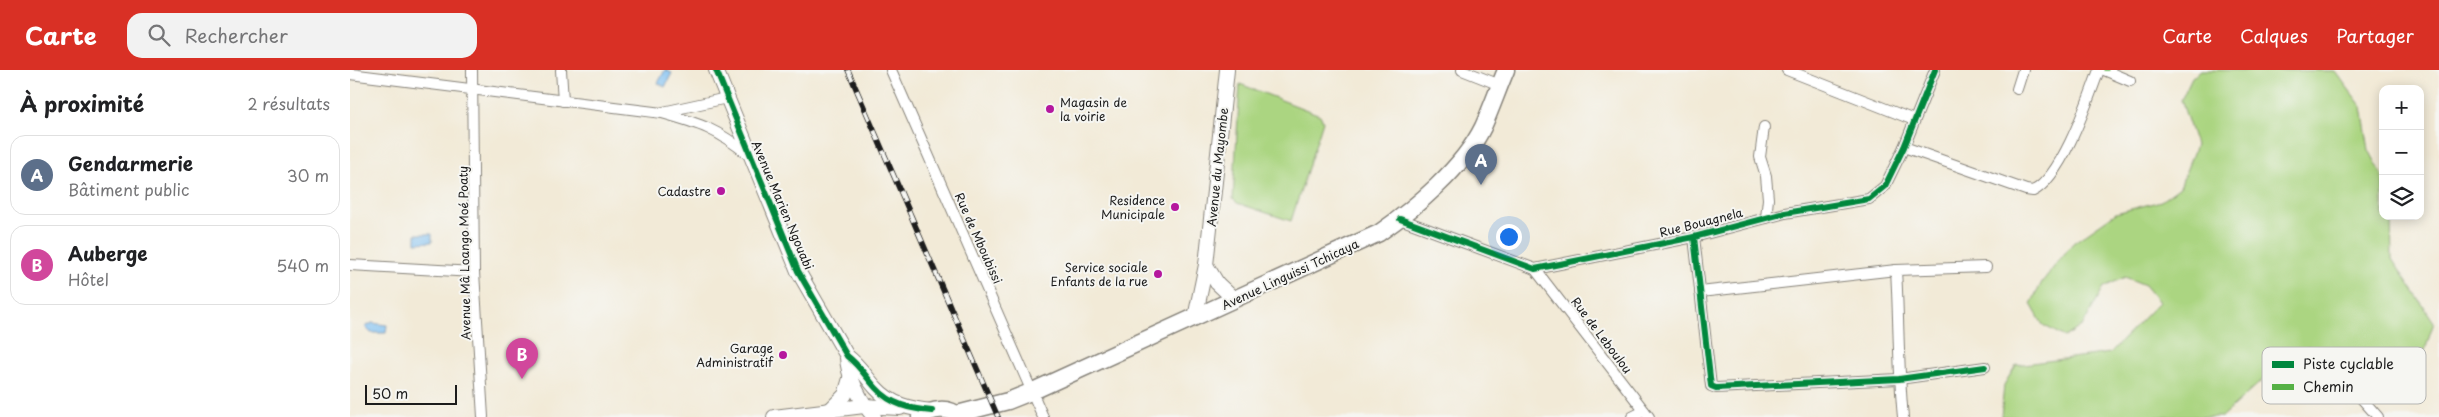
<!DOCTYPE html>
<html lang="fr">
<head>
<meta charset="utf-8">
<style>
	body { margin:0; font-family:"Playpen Sans",sans-serif; background:#f2f2f2; color:#202124 }
	.controls { position:absolute; right:15px; top:15px; display:grid; overflow:hidden; border-radius:10px; box-shadow:0 2px 12px #0003 }
	.controls button { width:45px; height:45px; display:grid; place-items:center; padding:0; border:0; border-bottom:1px solid #e0e0e0; background:#fff; color:#202124; font:25px sans-serif }
	.scale { position:absolute; left:15px; bottom:12px; width:92px; box-sizing:border-box; padding-left:5px; border:2px solid #1c1c1c; border-top:0; font-size:14px; line-height:18px; white-space:nowrap; color:#1c1c1c; -webkit-text-stroke:4px #f6f6f2; paint-order:stroke }
	.you { position:absolute; left:1158px; top:166px; width:18px; height:18px; margin:-12px; border:4px solid #fff; border-radius:50%; background:#1a73e8; box-shadow:0 0 0 8px #1a73e833 }
	.badge { display:grid; place-items:center; width:32px; height:32px; border-radius:50%; background:#d93025; color:#fff; font-size:16px; font-weight:700 }
	.pin { position:absolute; translate:-50% -41px; filter:drop-shadow(0 1px 2px #0008) }
	.pin::after { content:''; position:absolute; top:26px; width:18px; height:15px; background:inherit; clip-path:polygon(0 0,100% 0,50% 100%) }
	.list { margin:0; padding:0; list-style:none }
	h2 { display:flex; justify-content:space-between; align-items:center; height:65px; margin:0; padding:0 20px; font-size:21px }
	h2 small { font-size:16px; font-weight:400; color:#757577 }
	.list li { display:grid; grid-template-columns:32px 1fr auto; gap:15px; align-items:center; box-sizing:border-box; height:80px; margin:0 10px 10px; padding:0 10px; border:1px solid #e0e0e0; border-radius:15px }
	.list b { display:block; font-size:19px; white-space:nowrap }
	.list p { margin:0; font-size:16px; white-space:nowrap; color:#757577 }
	.list em { font-size:16px; font-style:normal; color:#757577 }
	.icon { flex:none; width:28px; height:28px; fill:none; stroke:currentColor; stroke-width:2; stroke-linecap:round; stroke-linejoin:round }
	.map { position:relative; flex:none; width:2089px; height:347px; overflow:hidden }
	header { display:flex; align-items:center; gap:30px; box-sizing:border-box; height:70px; padding:0 25px; background:#d93025; color:#fff }
	header strong { font-size:24px }
	nav { display:flex; gap:28px; margin-inline-start:auto; font-size:18px }
	.search { width:350px; height:45px; background:#f2f2f2; display:flex; align-items:center; gap:12px; box-sizing:border-box; padding:0 18px; border-radius:15px; color:#757577; font-size:19px }
	main { display:flex }
	aside { flex:1; background:#fff }
	.map>svg:first-child { display:block }
	.green { fill:#abd581; stroke:#64784e }
	.water { fill:#7cbef2; stroke:#4c6d87 }
	.lines { fill:none; stroke-linecap:round; stroke-linejoin:round }
	.minor-casing { stroke:#87837a; stroke-width:12 }
	.tertiary-casing { stroke:#87837a; stroke-width:16 }
	.primary-casing { stroke:#87837a; stroke-width:19 }
	.minor { stroke:#fff; stroke-width:10 }
	.tertiary { stroke:#fff; stroke-width:14 }
	.primary { stroke:#fff; stroke-width:16 }
	.rail-casing { stroke:#1c1c1c; stroke-width:5.5 }
	.rail { stroke:#f6f6f2; stroke-width:4; stroke-dasharray:11; stroke-linecap:butt }
	.quiet { stroke:#55b145; stroke-width:5; stroke-dasharray:10 5; stroke-linecap:butt }
	.cycleway-casing { stroke:#f6f6f2; stroke-width:9 }
	.cycleway { stroke:#00873e; stroke-width:6 }
	.poi-dot { fill:#b5179e; stroke:#f6f6f2; stroke-width:2 }
	.labels { text-anchor:middle; dominant-baseline:central; stroke-width:4; stroke-linejoin:round; paint-order:stroke }
	.poi-label { font-size:12px; fill:#1c1c1c; stroke:#f6f6f2; text-anchor:end }
	.street-label { font-size:12px; fill:#1c1c1c; stroke:#f6f6f2 }
	.key { fill:#f6f6f2; stroke:#b5b5b2; stroke-width:1 }
	.key-label { font-size:14px; fill:#1c1c1c }
</style>
</head>
<body>
<header>
<strong>Carte</strong>
<div class="search"><svg class="icon" aria-label="search" viewBox="0 0 24 24"><circle cx="10" cy="10" r="6"/><path d="M15 15l6 6"/></svg>Rechercher</div>
<nav><a>Carte</a><a>Calques</a><a>Partager</a></nav>
</header>
<main>
<aside>
<h2>À proximité<small>2 résultats</small></h2>
<ul class="list">
<li><span class="badge" style="background:#5c6f8a">A</span><div><b>Gendarmerie</b><p>Bâtiment public</p></div><em>30 m</em></li>
<li><span class="badge" style="background:#d1479c">B</span><div><b>Auberge</b><p>Hôtel</p></div><em>540 m</em></li>
</ul>
</aside>
<div class="map">
<svg width="2089" height="347" viewBox="0 0 2089 347">
	<rect width="100%" height="100%" fill="#f6f6f2"/>
	<filter id="ink" filterUnits="userSpaceOnUse"><feTurbulence type="fractalNoise" baseFrequency=".02" numOctaves="2"/><feDisplacementMap in="SourceGraphic" scale="10" xChannelSelector="R" yChannelSelector="G"/><feConvolveMatrix kernelMatrix="1 2 1 2 8 2 1 2 1" color-interpolation-filters="sRGB"/></filter>
	<filter id="wash" filterUnits="userSpaceOnUse"><feTurbulence type="fractalNoise" baseFrequency=".0096" numOctaves="4" result="noise"/><feDisplacementMap in="SourceGraphic" scale="20" xChannelSelector="R" yChannelSelector="G"/><feGaussianBlur stdDeviation="1.12" result="paint"/><feColorMatrix in="noise" values="0 0 0 0 0 0 0 0 0 0 0 0 0 0 0 0 0 1.4 0 .05"/><feComposite in="paint" operator="in"/></filter>
	<g filter="url(#wash)">
		<rect width="100%" height="100%" fill="#f2ead7"/>
		<g class="green">
			<polygon points="1851,0 1985,1 2012,37 2019,80 2033,106 2033,146 2041,146 2042,189 2084,252 2071,293 2049,309 2014,313 1999,296 1959,276 1940,285 1872,347 1651,347 1654,315 1666,295 1760,283 1809,232 1795,215 1775,207 1754,217 1733,255 1715,267 1693,255 1681,234 1692,212 1723,173 1766,143 1811,131 1830,117 1846,75 1831,30 1842,7"/>
			<polygon points="890,14 970,45 973,51 941,151 887,133 883,129"/>
		</g>
		<g class="water">
			<polygon points="315,0 322,3 315,17 308,13"/>
			<polygon points="66,164 82,164 82,172 66,173"/>
			<polygon points="22,253 37,255 36,263 21,263 15,257"/>
		</g>
	</g>
	<g filter="url(#ink)">
		<g class="lines">
			<defs>
				<g id="minor">
					<polyline points="122,0 124,202 133,347"/>
					<polyline points="211,0 213,31"/>
					<polyline points="541,0 693,347"/>
					<polyline points="1112,0 1150,15"/>
					<polyline points="1437,0 1564,50"/>
					<polyline points="1754,0 1780,11"/>
					<path d="M0 4 312 43C351 54 367 59 399 85"/>
					<polyline points="1667,19 1673,0"/>
					<polyline points="313,42 377,28"/>
					<polyline points="1414,57 1410,87 1416,106 1418,129 1416,148"/>
					<path d="M1554 77 1676 120 1683 121C1712 107 1738 30 1749 0"/>
					<polyline points="1050,149 1185,199 1344,167 1435,143 1519,129 1535,116 1554,77 1585,0"/>
					<polyline points="1344,167 1361,316 1366,318 1549,309 1635,297"/>
					<polyline points="0,195 124,202"/>
					<polyline points="1185,199 1299,347"/>
					<path d="M1546 200C1549 249 1548 298 1553 347"/>
					<polyline points="1350,222 1546,200 1636,197"/>
					<polyline points="2005,321 2028,347"/>
					<polyline points="1282,347 1294,341"/>
				</g>
				<g id="tertiary">
					<path d="M366 0 448 201 497 286C510 296 516 307 526 318 541 335 561 339 582 341"/>
					<polyline points="856,195 867,213 885,230"/>
					<polyline points="845,248 856,195 877,0"/>
					<path d="M497 286C497 306 511 332 524 347"/>
					<polyline points="478,342 495,325 501,305"/>
					<polyline points="424,347 514,336 550,338"/>
				</g>
				<g id="primary">
					<path d="M607 344 658 331 683 321 1029 163C1065 138 1113 98 1133 57 1141 39 1148 19 1156 0"/>
					<path d="M570 347C582 339 598 336 610 347"/>
				</g>
			</defs>
			<use href="#minor" class="minor-casing"/>
			<use href="#tertiary" class="tertiary-casing"/>
			<use href="#primary" class="primary-casing"/>
			<use href="#minor" class="minor"/>
			<use href="#tertiary" class="tertiary"/>
			<use href="#primary" class="primary"/>
			<defs>
				<polyline id="rail" points="498,0 648,347"/>
			</defs>
			<use href="#rail" class="rail-casing"/>
			<use href="#rail" class="rail"/>
			<polyline class="quiet" points="1756,1 1756,0"/>
			<defs>
				<g id="cycleway">
					<path d="M366 0 448 201 497 286C510 296 516 307 526 318 541 335 561 339 582 341"/>
					<polyline points="1050,149 1185,199 1344,167 1435,143 1519,129 1535,116 1554,77 1585,0"/>
					<polyline points="1344,167 1361,316 1366,318 1549,309 1635,297"/>
				</g>
			</defs>
			<use href="#cycleway" class="cycleway-casing"/>
			<use href="#cycleway" class="cycleway"/>
		</g>
	</g>
	<g class="poi-dot">
		<circle cx="700" cy="39" r="5"/>
		<circle cx="371" cy="121" r="5"/>
		<circle cx="825" cy="137" r="5"/>
		<circle cx="808" cy="204" r="5"/>
		<circle cx="433" cy="285" r="5"/>
	</g>
	<g class="labels">
		<g class="poi-label">
			<text x="710" y="32" text-anchor="start">Magasin de<tspan x="710" dy="14">la voirie</tspan></text>
			<text x="361" y="121">Cadastre</text>
			<text x="815" y="130">Residence<tspan x="815" dy="14">Municipale</tspan></text>
			<text x="798" y="197">Service sociale<tspan x="798" dy="14">Enfants de la rue</tspan></text>
			<text x="423" y="278">Garage<tspan x="423" dy="14">Administratif</tspan></text>
		</g>
		<g class="street-label">
			<text transform="translate(867 97) rotate(-84)">Avenue du Mayombe</text>
			<text transform="translate(433 135) rotate(67)">Avenue Marien Ngouabi</text>
			<text transform="translate(1351 152) rotate(-14)">Rue Bouagnela</text>
			<text transform="translate(629 168) rotate(66)">Rue de Mboubissi</text>
			<text transform="translate(114 183) rotate(-91)">Avenue Mâ Loango Moé Poaty</text>
			<text transform="translate(940 204) rotate(-25)">Avenue Linguissi Tchicaya</text>
			<text transform="translate(1252 265) rotate(53)">Rue de Leboulou</text>
		</g>
	</g>
	<rect x="1912" y="277" width="164" height="57" rx="8" class="key"/>
	<rect x="1922" y="291" width="22" height="7" fill="#00873e"/>
	<rect x="1922" y="314" width="22" height="6" fill="#55b145"/>
	<g class="key-label">
		<text x="1953" y="299">Piste cyclable</text>
		<text x="1953" y="322">Chemin</text>
	</g>
</svg>
<div class="controls">
<button>+</button>
<button>−</button>
<button><svg class="icon" aria-label="layers" viewBox="0 0 24 24"><path d="M12 4l9 5-9 5-9-5zM3 14l9 5 9-5"/></svg></button>
</div>
<div class="scale">50 m</div>
<div class="you"></div>
<div class="pin badge" style="left:1131px;top:115px;background:#5c6f8a">A</div>
<div class="pin badge" style="left:172px;top:309px;background:#d1479c">B</div>
</div>
</main>
</body>
</html>
